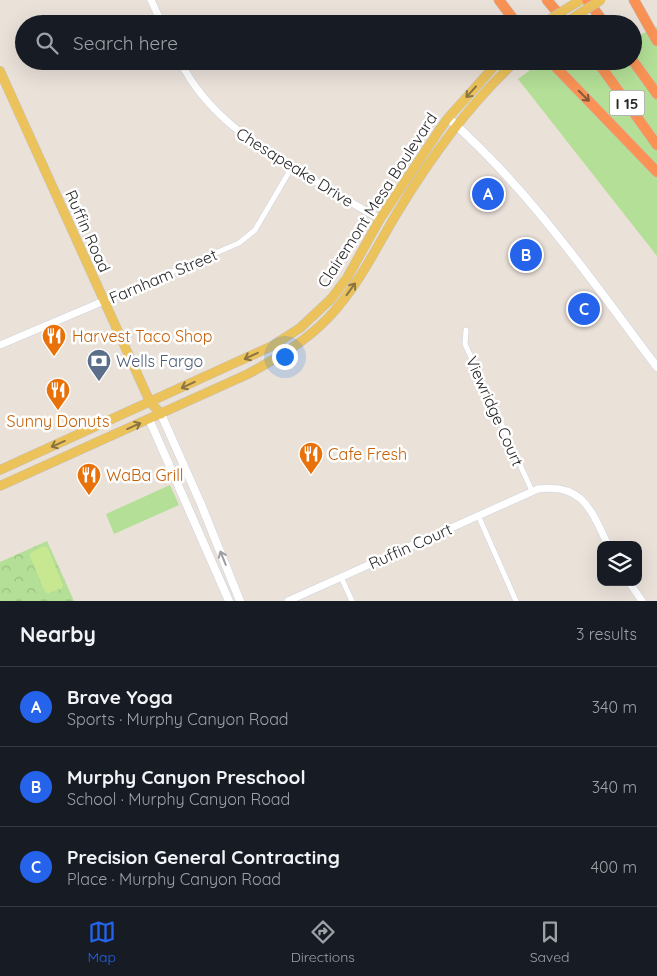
<!DOCTYPE html>
<html lang="en">
<head>
<meta charset="utf-8">
<style>
	body { margin:0; font-family:Quicksand,sans-serif; background:#242831; color:#f1f3f6 }
	.controls { position:absolute; right:15px; bottom:15px; display:grid; overflow:hidden; border-radius:10px; box-shadow:0 5px 20px #0002 }
	.controls button { width:45px; height:45px; display:grid; place-items:center; padding:0; border:0; border-bottom:1px solid #363941; background:#171b24; color:#f1f3f6; font:25px sans-serif }
	.you { position:absolute; left:284px; top:356px; width:18px; height:18px; margin:-12px; border:4px solid #fff; border-radius:50%; background:#1a73e8; box-shadow:0 0 0 8px #1a73e833 }
	.badge { display:grid; place-items:center; width:32px; height:32px; border-radius:50%; background:#2563eb; color:#fff; font-size:16px; font-weight:700 }
	.pin { position:absolute; translate:-50% -50%; border:2px solid #fff; box-shadow:0 1px 5px #0006 }
	.list { margin:0; padding:0; list-style:none }
	h2 { display:flex; justify-content:space-between; align-items:center; height:65px; margin:0; padding:0 20px; font-size:21px }
	h2 small { font-size:16px; font-weight:400; color:#9ea1a6 }
	.list li { display:grid; grid-template-columns:32px 1fr auto; gap:15px; align-items:center; box-sizing:border-box; height:80px; padding:0 20px; border-top:1px solid #363941 }
	.list b { display:block; font-size:19px; white-space:nowrap }
	.list p { margin:0; font-size:16px; white-space:nowrap; color:#9ea1a6 }
	.list em { font-size:16px; font-style:normal; color:#9ea1a6 }
	.icon { flex:none; width:28px; height:28px; fill:none; stroke:currentColor; stroke-width:2; stroke-linecap:round; stroke-linejoin:round }
	.map { position:relative; flex:none; width:657px; height:601px; overflow:hidden }
	.search { position:absolute; background:#171b24; box-shadow:0 5px 20px #0002; left:15px; right:15px; top:15px; height:55px; display:flex; align-items:center; gap:12px; box-sizing:border-box; padding:0 18px; border-radius:28px; color:#9ea1a6; font-size:19px }
	.sheet { height:305px; background:#171b24 }
	nav { display:flex; justify-content:space-around; align-items:center; box-sizing:border-box; height:70px; border-top:1px solid #363941; background:#171b24; font-size:14px; color:#9ea1a6 }
	nav a { display:grid; justify-items:center; gap:2px }
	nav .on { color:#2563eb }
	.map>svg:first-child { display:block }
	.grass { fill:#b3df96 }
	.park { fill:url(#park-crowns) }
	.pitch { fill:#c7e791 }
	.lines { fill:none; stroke-linecap:round; stroke-linejoin:round }
	.minor-casing { stroke:#ced3e0; stroke-width:6 }
	.tertiary-casing { stroke:#ced3e0; stroke-width:8 }
	.secondary-casing { stroke:#ced3e0; stroke-width:9 }
	.primary-casing { stroke:#c3c3c3; stroke-width:10 }
	.motorway-casing { stroke:#c3c3c3; stroke-width:11 }
	.minor { stroke:#fff; stroke-width:5 }
	.tertiary { stroke:#fff; stroke-width:7 }
	.secondary { stroke:#fff; stroke-width:8 }
	.primary { stroke:#ecc25b; stroke-width:9 }
	.motorway { stroke:#f99254; stroke-width:10 }
	.primary-bridge-casing { stroke:#c3c3c3; stroke-width:10; stroke-linecap:butt }
	.primary-bridge { stroke:#ecc25b; stroke-width:9 }
	.oneway { stroke:#8a7441 }
	.oneway2 { stroke:#86573b }
	.oneway3 { stroke:#9e9e9e }
	.labels { text-anchor:middle; dominant-baseline:central; stroke-width:5; stroke-linejoin:round; paint-order:stroke }
	.shield { fill:#fff; stroke:#686868; stroke-width:1 }
	.shield-label { font-size:15px; font-weight:bold; fill:#272727 }
	.street-label { font-size:16px; fill:#272727; stroke:#fff }
	.food-label { font-size:16px; fill:#c56008; stroke:#fff; text-anchor:start }
	.service-label { font-size:16px; fill:#4e5e75; stroke:#fff; text-anchor:start }
</style>
</head>
<body>
<div class="map">
<svg width="657" height="601" viewBox="0 0 657 601">
	<defs>
		<pattern id="park-crowns" width="20" height="18" patternUnits="userSpaceOnUse" patternTransform="scale(1.25)"><rect width="20" height="18" fill="#b3df96"/><path d="M2 6a3 3 0 1 1 6 0M12 15a3 3 0 1 1 6 0" fill="none" stroke="#9abf81"/></pattern>
	</defs>
	<rect width="100%" height="100%" fill="#eae1d9"/>
	<g class="grass">
		<path d="M657 27V256L518 79C538 65 545 54 570 67L583 61H633V38Z"/>
		<polygon points="170,485 179,505 114,534 106,514"/>
	</g>
	<polygon class="park" points="47,541 74,601 0,601 0,562"/>
	<polygon class="pitch" points="43,546 48,548 63,585 62,588 48,594 44,590 29,554"/>
	<g class="lines">
		<defs>
			<g id="minor">
				<polyline points="104,301 239,243 255,230 292,167"/>
				<polyline points="466,330 465,344 532,491"/>
				<polyline points="478,515 516,601"/>
				<polyline points="341,577 352,601"/>
			</g>
			<g id="tertiary">
				<polyline points="151,0 162,24"/>
				<path d="M180 61C206 114 255 145 305 175 330 190 355 205 380 219"/>
				<polyline points="0,345 104,301"/>
				<polyline points="629,582 642,601"/>
				<path d="M288 601 538 489C583 483 591 510 608 545"/>
			</g>
			<g id="secondary">
				<path d="M448 118C530 190 592 281 657 367"/>
				<polyline points="161,414 201,504 240,601"/>
				<polyline points="149,419 229,601"/>
			</g>
			<g id="primary">
				<polyline points="561,12 581,0"/>
				<polyline points="0,71 150,402 161,414"/>
				<polyline points="0,470 272,346 300,328 331,299 347,278 380,219 438,132 448,118 499,61"/>
				<path d="M0 486 248 374C277 358 305 342 328 318 357 288 376 248 397 213 429 160 470 103 516 61"/>
			</g>
			<g id="motorway">
				<polyline points="499,0 517,24"/>
				<polyline points="547,0 567,24"/>
				<polyline points="587,0 605,24"/>
				<polyline points="634,0 657,41"/>
				<polyline points="550,61 657,172"/>
				<polyline points="597,61 657,145"/>
				<polyline points="633,61 657,94"/>
			</g>
		</defs>
		<use href="#minor" class="minor-casing"/>
		<use href="#tertiary" class="tertiary-casing"/>
		<use href="#secondary" class="secondary-casing"/>
		<use href="#primary" class="primary-casing"/>
		<use href="#motorway" class="motorway-casing"/>
		<use href="#minor" class="minor"/>
		<use href="#tertiary" class="tertiary"/>
		<use href="#secondary" class="secondary"/>
		<use href="#primary" class="primary"/>
		<use href="#motorway" class="motorway"/>
		<defs>
			<g id="primary-bridge">
				<polyline points="546,22 561,12"/>
				<polyline points="563,24 601,0"/>
			</g>
		</defs>
		<use href="#primary-bridge" class="primary-bridge-casing"/>
		<use href="#primary-bridge" class="primary-bridge"/>
	</g>
	<defs><path id="oneway-shaft" d="M-6 0H5M1.5-3L5.5 0L1.5 3" fill="none" stroke-width="1.6" stroke-linecap="round" stroke-linejoin="round" transform="scale(1.25)"/></defs>
	<g class="oneway">
		<use href="#oneway-shaft" transform="translate(471 92) rotate(132)"/>
		<use href="#oneway-shaft" transform="translate(351 289) rotate(-54)"/>
		<use href="#oneway-shaft" transform="translate(251 356) rotate(155)"/>
		<use href="#oneway-shaft" transform="translate(188 385) rotate(155)"/>
		<use href="#oneway-shaft" transform="translate(134 426) rotate(-24)"/>
		<use href="#oneway-shaft" transform="translate(58 444) rotate(156)"/>
	</g>
	<use class="oneway2" href="#oneway-shaft" transform="translate(584 96) rotate(45)"/>
	<use class="oneway3" href="#oneway-shaft" transform="translate(223 558) rotate(-112)"/>
	<defs>
		<symbol id="restaurant-pin" viewBox="-11 -11 22 30"><path d="M0 17L-7.5 6A9.5 9.5 0 1 1 7.5 6Z" fill="#e8710a" stroke="#fff"/><path d="M-5-6h1v4h1v-4h1v4h1v-4h1v5L-1.5 .5V6h-2V.5L-5-1ZM5-6V6H3V1.5H1.5Q1.5-4 5-6Z" fill="#fff"/></symbol>
		<symbol id="bank-pin" viewBox="-11 -11 22 30"><path d="M0 17L-7.5 6A9.5 9.5 0 1 1 7.5 6Z" fill="#5c6f8a" stroke="#fff"/><path d="M-6-4H6V4H-6ZM0-2.3a2.3 2.3 0 1 0 0 4.6a2.3 2.3 0 1 0 0-4.6Z" fill="#fff"/></symbol>
	</defs>
	<g fill-rule="evenodd">
		<use href="#restaurant-pin" x="40" y="322" width="28" height="38"/>
		<use href="#bank-pin" x="85" y="347" width="28" height="38"/>
		<use href="#restaurant-pin" x="44" y="376" width="28" height="38"/>
		<use href="#restaurant-pin" x="297" y="440" width="28" height="38"/>
		<use href="#restaurant-pin" x="75" y="461" width="28" height="38"/>
	</g>
	<g class="labels">
		<rect class="shield" x="609.5" y="90.5" width="35" height="25" rx="4"/>
		<g class="shield-label">
			<text x="627" y="103">I 15</text>
		</g>
		<g class="street-label">
			<text transform="translate(295 167) rotate(32)">Chesapeake Drive</text>
			<text transform="translate(377 200) rotate(-57)">Clairemont Mesa Boulevard</text>
			<text transform="translate(88 231) rotate(66)">Ruffin Road</text>
			<text transform="translate(163 276) rotate(-23)">Farnham Street</text>
			<text transform="translate(495 411) rotate(66)">Viewridge Court</text>
			<text transform="translate(410 546) rotate(-24)">Ruffin Court</text>
		</g>
		<g class="food-label">
			<text x="72" y="336">Harvest Taco Shop</text>
			<text x="58" y="421" text-anchor="middle">Sunny Donuts</text>
			<text x="328" y="454">Cafe Fresh</text>
			<text x="106" y="475">WaBa Grill</text>
		</g>
		<g class="service-label">
			<text x="116" y="361">Wells Fargo</text>
		</g>
	</g>
</svg>
<div class="controls">
<button><svg class="icon" aria-label="layers" viewBox="0 0 24 24"><path d="M12 4l9 5-9 5-9-5zM3 14l9 5 9-5"/></svg></button>
</div>
<div class="you"></div>
<div class="pin badge" style="left:488px;top:194px">A</div>
<div class="pin badge" style="left:526px;top:255px">B</div>
<div class="pin badge" style="left:584px;top:309px">C</div>
<div class="search"><svg class="icon" aria-label="search" viewBox="0 0 24 24"><circle cx="10" cy="10" r="6"/><path d="M15 15l6 6"/></svg>Search here</div>
</div>
<section class="sheet">
<h2>Nearby<small>3 results</small></h2>
<ul class="list">
<li><span class="badge">A</span><div><b>Brave Yoga</b><p>Sports · Murphy Canyon Road</p></div><em>340 m</em></li>
<li><span class="badge">B</span><div><b>Murphy Canyon Preschool</b><p>School · Murphy Canyon Road</p></div><em>340 m</em></li>
<li><span class="badge">C</span><div><b>Precision General Contracting</b><p>Place · Murphy Canyon Road</p></div><em>400 m</em></li>
</ul>
</section>
<nav>
<a class="on"><svg class="icon" aria-label="map" viewBox="0 0 24 24"><path d="M3 6l6-2 6 2 6-2v14l-6 2-6-2-6 2zM9 4v14M15 6v14"/></svg>Map</a>
<a><svg class="icon" aria-label="directions" viewBox="0 0 24 24"><path d="M12 3l9 9-9 9-9-9zM9 14v-3h6M13 9l2 2-2 2"/></svg>Directions</a>
<a><svg class="icon" aria-label="saved" viewBox="0 0 24 24"><path d="M7 4h10v16l-5-4-5 4z"/></svg>Saved</a>
</nav>
</body>
</html>
